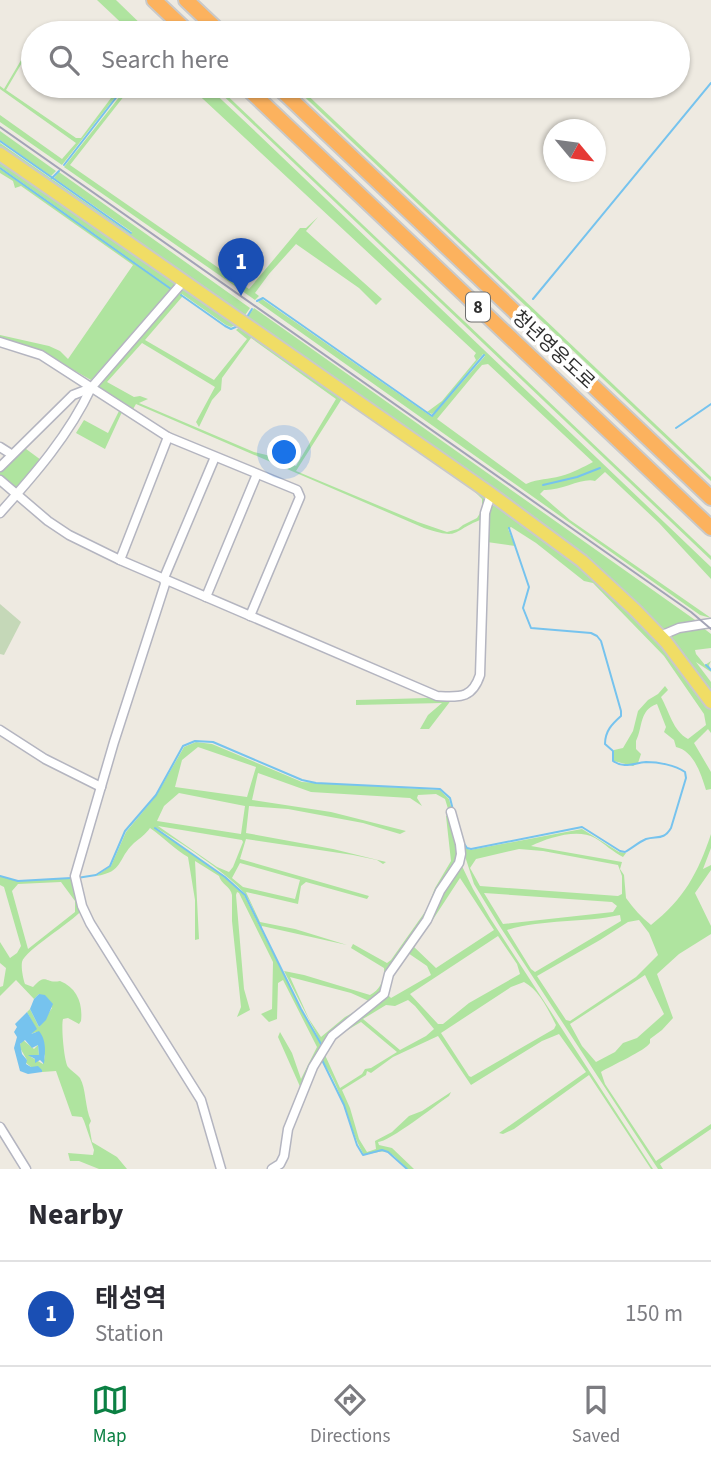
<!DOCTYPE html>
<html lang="en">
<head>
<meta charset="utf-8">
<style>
	body { margin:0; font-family:"Source Sans 3","Noto Sans KR",sans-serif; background:#f7f7f7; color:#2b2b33 }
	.compass { position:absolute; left:543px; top:119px; width:63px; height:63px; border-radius:50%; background:#fff; box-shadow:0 2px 5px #0004; rotate:119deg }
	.you { position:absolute; left:285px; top:453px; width:24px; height:24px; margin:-18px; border:5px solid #fff; border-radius:50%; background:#1a73e8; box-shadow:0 0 0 10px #1a73e833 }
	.badge { display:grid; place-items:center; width:46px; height:46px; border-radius:50%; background:#0b8043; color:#fff; font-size:23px; font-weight:700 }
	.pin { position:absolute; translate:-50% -58px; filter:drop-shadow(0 2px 4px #0008) }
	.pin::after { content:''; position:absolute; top:37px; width:24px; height:21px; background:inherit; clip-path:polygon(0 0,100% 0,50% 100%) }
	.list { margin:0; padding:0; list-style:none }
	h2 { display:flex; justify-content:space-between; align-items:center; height:91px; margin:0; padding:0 28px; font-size:30px }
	h2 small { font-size:23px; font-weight:400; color:#7c7c81 }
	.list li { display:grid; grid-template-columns:46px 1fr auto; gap:21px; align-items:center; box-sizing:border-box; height:105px; padding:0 28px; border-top:2px solid #e1e1e2 }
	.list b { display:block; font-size:26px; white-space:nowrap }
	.list p { margin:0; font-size:23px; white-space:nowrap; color:#7c7c81 }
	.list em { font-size:23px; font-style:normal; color:#7c7c81 }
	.icon { flex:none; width:38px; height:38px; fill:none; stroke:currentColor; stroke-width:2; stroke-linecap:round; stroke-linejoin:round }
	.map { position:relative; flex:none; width:711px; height:1169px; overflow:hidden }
	.search { position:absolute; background:#fff; box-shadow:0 2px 5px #0004; left:21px; right:21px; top:21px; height:77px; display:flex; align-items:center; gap:18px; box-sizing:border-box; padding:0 24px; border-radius:38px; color:#7c7c81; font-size:26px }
	.sheet { height:196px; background:#fff }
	nav { display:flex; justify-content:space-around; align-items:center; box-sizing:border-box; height:98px; border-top:2px solid #e1e1e2; background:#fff; font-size:19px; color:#7c7c81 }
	nav a { display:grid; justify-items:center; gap:4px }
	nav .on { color:#0b8043 }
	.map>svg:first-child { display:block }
	.green { fill:#afe49f; fill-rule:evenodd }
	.cemetery { fill:#c5d8b8 }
	.water { fill:#76c3ee }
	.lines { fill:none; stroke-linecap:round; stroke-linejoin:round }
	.stream { stroke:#76c3ee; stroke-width:2 }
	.street-casing { stroke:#b4b5c0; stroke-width:11 }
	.primary-casing { stroke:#c9c9c9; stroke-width:16 }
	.highway-casing { stroke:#c9c9c9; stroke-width:18 }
	.street { stroke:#fff; stroke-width:8 }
	.primary { stroke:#f0dd65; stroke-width:12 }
	.highway { stroke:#fcb25e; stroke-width:14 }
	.rail { stroke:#a3a4b7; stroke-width:2 }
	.labels { text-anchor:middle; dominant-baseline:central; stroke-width:7; stroke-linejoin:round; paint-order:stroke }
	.shield { fill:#fff; stroke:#6d6d6d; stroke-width:2 }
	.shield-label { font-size:18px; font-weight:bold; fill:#2e2e2e }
	.street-label { font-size:19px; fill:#2e2e2e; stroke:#fff }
</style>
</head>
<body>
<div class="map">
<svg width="711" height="1169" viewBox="0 0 711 1169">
	<rect width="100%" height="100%" fill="#eeeae1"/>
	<g class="green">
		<polygon points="97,0 116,0 150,33 132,33"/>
		<polygon points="30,45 33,46 33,50 23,61 6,90 76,138 81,138 120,86 124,86 62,165 0,122 0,115 62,159 76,143 0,89 0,86 4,89"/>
		<polygon points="128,86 132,86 70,165 249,289 300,228 306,228 318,217 306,231 382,299 376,305 359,288 296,244 269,274 255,293 259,296 255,300 64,167"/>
		<path d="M189 86H207L258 134 688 545 711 567V579L659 523 605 472 595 481C583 477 561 491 544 490L540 494 570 520 711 618 700 615 258 302 262 299 432 417 485 356 483 354 437 410 432 414 427 412 442 401 476 360 474 356 476 353ZM488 364 593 462C583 467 573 473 561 476 547 480 540 478 526 484L437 419 476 372 482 365Z"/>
		<polygon points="213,86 217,86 711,556 711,560"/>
		<polygon points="293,86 298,86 711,477 711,481"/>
		<polygon points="0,131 56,171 51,176 0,140"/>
		<polygon points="0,143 131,234 132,232 54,178 59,172 250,308 243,318 0,148"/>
		<polygon points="0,158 175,281 173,289 91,380 54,359 0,339 0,335 49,346 60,351 68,359 133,265 21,186 15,188 13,181 0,173 0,169 171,288 0,167"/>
		<path d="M185 289 238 324 231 327 226 325 182 294V297L145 340 214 380 247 339 236 330 241 326 343 397 296 471 418 522 447 532 458 529 463 525 477 518 482 510V499L466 483 485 497 480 520C450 532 461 540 424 528L136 404 132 411 126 404 101 391 97 386 180 290ZM251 338 336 399 296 466 279 458 254 452 139 403 148 399 140 396 134 397 107 382 142 343 215 387 196 422 199 427 212 400 221 390 222 378Z"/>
		<polygon points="254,308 698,622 661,630 636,604 246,319"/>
		<polygon points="119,411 122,412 105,449 76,433 84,420 108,433"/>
		<polygon points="22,446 41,460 17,490 0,476 0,471"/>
		<path d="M496 505 584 568 641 622 694 683 711 709V733L708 729 694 743 711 772V789L706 790C701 774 694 751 676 747L674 740 664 732 666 727 657 704C639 710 643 727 636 741V749L641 754 638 763 633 766 614 761V750L623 748 633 731 638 711 648 700 658 694 665 686 668 690 661 697C669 711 673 731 688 739L706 725 704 714 664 656 593 583 584 581 536 543 511 527 508 529 515 546 487 542 486 523 490 507Z"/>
		<polygon points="702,627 711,634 711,648 695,650 696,654 705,665 711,661 709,665 711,672 696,662 711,682 711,695 670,637 674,633"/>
		<polygon points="427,698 452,699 429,729 420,729 428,715 442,703 356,705 356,700"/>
		<path d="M196 742 212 744 302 782 440 790 449 799 452 810 449 812 445 799 436 794 418 795 417 798 422 806 410 798 311 792 258 773 252 800 331 812 406 831 400 834 363 823 288 809 249 806 246 833 333 849 386 862 383 864 377 860 353 855 246 839 240 859 369 896 367 899 306 882 301 886 298 904 246 892 260 922 295 929 347 945 262 926 261 929C256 917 252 903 244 893 230 875 175 838 154 827L225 877 244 895 301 1009 321 1045 322 1050 302 1091 278 1037 280 1032 292 1053 301 1079 317 1047 283 980 278 983 277 1019 269 1022 261 1014 272 1009 273 962 239 893 237 892 236 895 244 989 250 1010 237 1017 241 1007 232 921V895C231 887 221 884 219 876L195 861 199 939 195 940V900L188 857C176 850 164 838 150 828 145 835 140 838 134 843 117 859 124 872 96 876L111 866 126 832 156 796 184 747ZM198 747 256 767 247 797 175 787 182 760ZM179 793 245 806 241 834 157 821 164 806ZM158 826 242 840 243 842 233 867 229 872 217 867ZM240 863 300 880 295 899 243 887 232 878Z"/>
		<path d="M451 814 458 859 433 905 381 994 322 1045 284 971 304 975 370 995C380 990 385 979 384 968L351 948 353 944 387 963 391 960 427 909 435 888 451 861 446 816ZM290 977 351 993 369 1001 367 1005 345 1017 321 1037 309 1019Z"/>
		<path d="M582 829 619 852 626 853 623 857C613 852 605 844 595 838 577 828 548 838 531 846L622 862 620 869 624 875 626 898C633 908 641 917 651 925 684 899 698 873 711 834V848L703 869 711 865V870L695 893 711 926V934L679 954 657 974 673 1018 662 1030 650 1039V1043C645 1051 612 1065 601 1072L605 1084 656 1161 711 1124V1129L660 1164 663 1169H658L499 925 474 884 462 847V842L466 848 470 850ZM519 849 543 851 618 865 622 876V894L618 896 480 886 470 868 476 859ZM484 893 612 902 617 906 613 912 503 924ZM620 915 621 921 535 972 531 969 507 930C543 919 583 923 620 915ZM639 920 649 933 658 955 636 977 570 1021 566 1020 537 976 600 940 628 922ZM645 975 664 1014 637 1038 623 1043 615 1052 596 1062 582 1046 570 1024Z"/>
		<path d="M460 862 473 889 490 918 653 1169H651L589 1075 514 1129 503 1134 499 1133 586 1072 559 1034 542 1041 471 1085 438 1036 393 1057 371 1073 367 1071 366 1075 342 1090 350 1108 359 1139 367 1152 376 1149 375 1141 392 1132 409 1116 422 1111 451 1092 449 1096C436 1105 389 1142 378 1142L379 1145 392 1148 414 1169H408C386 1149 392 1149 364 1155 347 1125 343 1089 322 1061 329 1032 356 1019 379 1003L386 994 391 973 427 922 442 890ZM460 878 494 930 436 968 413 946 430 924ZM498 936 517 964 520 974 469 1003 443 1024H438L410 994ZM408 953 427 966 431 975 391 998 387 994 395 970ZM524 982C539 990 549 1011 556 1025L554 1029 471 1077 469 1076 441 1033 511 987ZM408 1000 415 1006 434 1029 426 1036 400 1050 363 1019 386 1005 395 1006ZM361 1022 397 1052 371 1068 365 1069 362 1074 340 1088 325 1055 334 1038Z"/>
		<path d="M0 876 18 881 73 878 82 910C70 924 25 950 22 962 21 968 23 978 25 984L33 987C47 972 44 984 60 981 77 988 83 1003 81 1021L79 1024 68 1018 63 1019C61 1026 64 1061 68 1067 71 1071 77 1074 80 1078 86 1088 85 1108 91 1121L89 1125 92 1142 117 1157 127 1169H99L79 1161H70L68 1153 93 1155 94 1150 84 1121 82 1117 72 1116 56 1071 42 1072V1070L31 1067 25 1062 27 1060 19 1046 23 1040 34 1049 38 1045 39 1055 31 1057 43 1064 45 1056 36 1032 31 1034 30 1032 36 1029 27 1012 30 1009 39 1027 52 1008 39 994 34 999 16 980 0 996V987L3 986 6 968 0 963V942L10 958 17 953 21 946 4 887 0 885ZM61 882 75 901V912L28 949 12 891 18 884Z"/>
	</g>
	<polygon class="cemetery" points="0,604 21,622 4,655 0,654"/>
	<g class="water">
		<polygon points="39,994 45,995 53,1004 46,1020 39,1027 30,1009 34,999"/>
		<path d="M27 1012 37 1029 31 1034 39 1031C47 1041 45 1052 44 1064L40 1060 35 1063V1059L28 1055H39L38 1045 32 1048 25 1040 20 1044 22 1054 27 1060 26 1064 31 1067 38 1066 42 1070V1072L28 1074 20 1071 14 1048 17 1037 14 1032 17 1027 15 1024Z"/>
	</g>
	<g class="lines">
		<g class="stream">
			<polyline points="0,141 131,233"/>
			<polyline points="64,165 125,86"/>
			<polyline points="0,168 171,289"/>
			<polyline points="52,178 59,171"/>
			<polyline points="181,295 225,326 231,329 238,326"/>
			<polyline points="533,299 711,83"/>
			<polyline points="257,301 263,298 432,416 484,355"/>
			<polyline points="247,317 252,309"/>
			<polyline points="676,428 711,404"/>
			<polyline points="543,485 577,477 600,468"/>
			<polyline points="706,665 711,670"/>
			<polyline points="155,828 225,877 245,895 301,1009 321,1044"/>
			<path d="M463 842 467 848 471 849 582 827 620 851 625 852C632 848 639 842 646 839 658 836 664 840 671 828L686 778 685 772C675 765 658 762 646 762 633 763 625 769 613 761V751L605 744C605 731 612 724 621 716V711L601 641 597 636 591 633 531 628 523 608 529 587 509 528"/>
			<polyline points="0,876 18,881 71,878"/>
			<polyline points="77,878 96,875 110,866 125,831 156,795 183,746 195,741 213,742 302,780 316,783 440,789 450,798 453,810"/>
			<polyline points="322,1060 344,1105 357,1145 363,1155 382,1150 388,1152 407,1169"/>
		</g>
		<defs>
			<g id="street">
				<polyline points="0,342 41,355 168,437 297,490 300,497 250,616"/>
				<polyline points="0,447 11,454"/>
				<polyline points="215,457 164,578 165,584 114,742 75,876 82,906 90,923 201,1100 221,1169"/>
				<polyline points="0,467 73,395 91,388 183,282"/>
				<path d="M0 480 48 521 69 535 120 560 437 696C460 697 472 699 480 675L485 513 491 494"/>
				<path d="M0 513C35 474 69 435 91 388"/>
				<polyline points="120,560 168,437"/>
				<polyline points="206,597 257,474"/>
				<polyline points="660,636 679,628 711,623"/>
				<polyline points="0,730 45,759 101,787"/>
				<polyline points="0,1127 26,1169"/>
				<polyline points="272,1169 280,1164 284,1156 288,1129 313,1067 332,1036 384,994 389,974 427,920 440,891 459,863 461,854 460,844 451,812"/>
			</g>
			<polyline id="primary" points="0,154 491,494 582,561 635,610 666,642 711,702"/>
			<g id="highway">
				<polyline points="154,0 189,33"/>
				<polyline points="186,0 221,33"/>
				<polyline points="245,86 711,528"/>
				<polyline points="277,86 711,498"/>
			</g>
		</defs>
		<use href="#street" class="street-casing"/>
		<use href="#primary" class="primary-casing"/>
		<use href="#highway" class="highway-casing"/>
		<use href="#street" class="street"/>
		<use href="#primary" class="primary"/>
		<use href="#highway" class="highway"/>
		<polyline class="rail" points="0,127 691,612 711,629"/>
	</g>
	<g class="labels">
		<rect class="shield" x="466" y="292.5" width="24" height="29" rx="5"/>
		<g class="shield-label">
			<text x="478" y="307">8</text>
		</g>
		<g class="street-label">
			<text transform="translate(553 350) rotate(43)">청년영웅도로</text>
		</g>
	</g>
</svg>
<svg class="compass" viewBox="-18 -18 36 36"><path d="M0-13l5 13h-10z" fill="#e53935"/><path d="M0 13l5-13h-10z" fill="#7c7c81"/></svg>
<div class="you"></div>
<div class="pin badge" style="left:241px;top:296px;background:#1a4fb4">1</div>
<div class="search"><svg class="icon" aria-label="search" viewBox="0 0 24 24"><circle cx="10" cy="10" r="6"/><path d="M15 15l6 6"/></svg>Search here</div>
</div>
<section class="sheet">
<h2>Nearby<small></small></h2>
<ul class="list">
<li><span class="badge" style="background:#1a4fb4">1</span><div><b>태성역</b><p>Station</p></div><em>150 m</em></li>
</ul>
</section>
<nav>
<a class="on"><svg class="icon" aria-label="map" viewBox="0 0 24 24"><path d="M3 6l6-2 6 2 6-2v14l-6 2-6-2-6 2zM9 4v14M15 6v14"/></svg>Map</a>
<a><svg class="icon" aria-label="directions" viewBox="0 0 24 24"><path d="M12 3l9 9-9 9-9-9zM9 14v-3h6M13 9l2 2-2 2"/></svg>Directions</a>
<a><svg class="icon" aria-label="saved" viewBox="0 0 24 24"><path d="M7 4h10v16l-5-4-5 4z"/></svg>Saved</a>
</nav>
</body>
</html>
